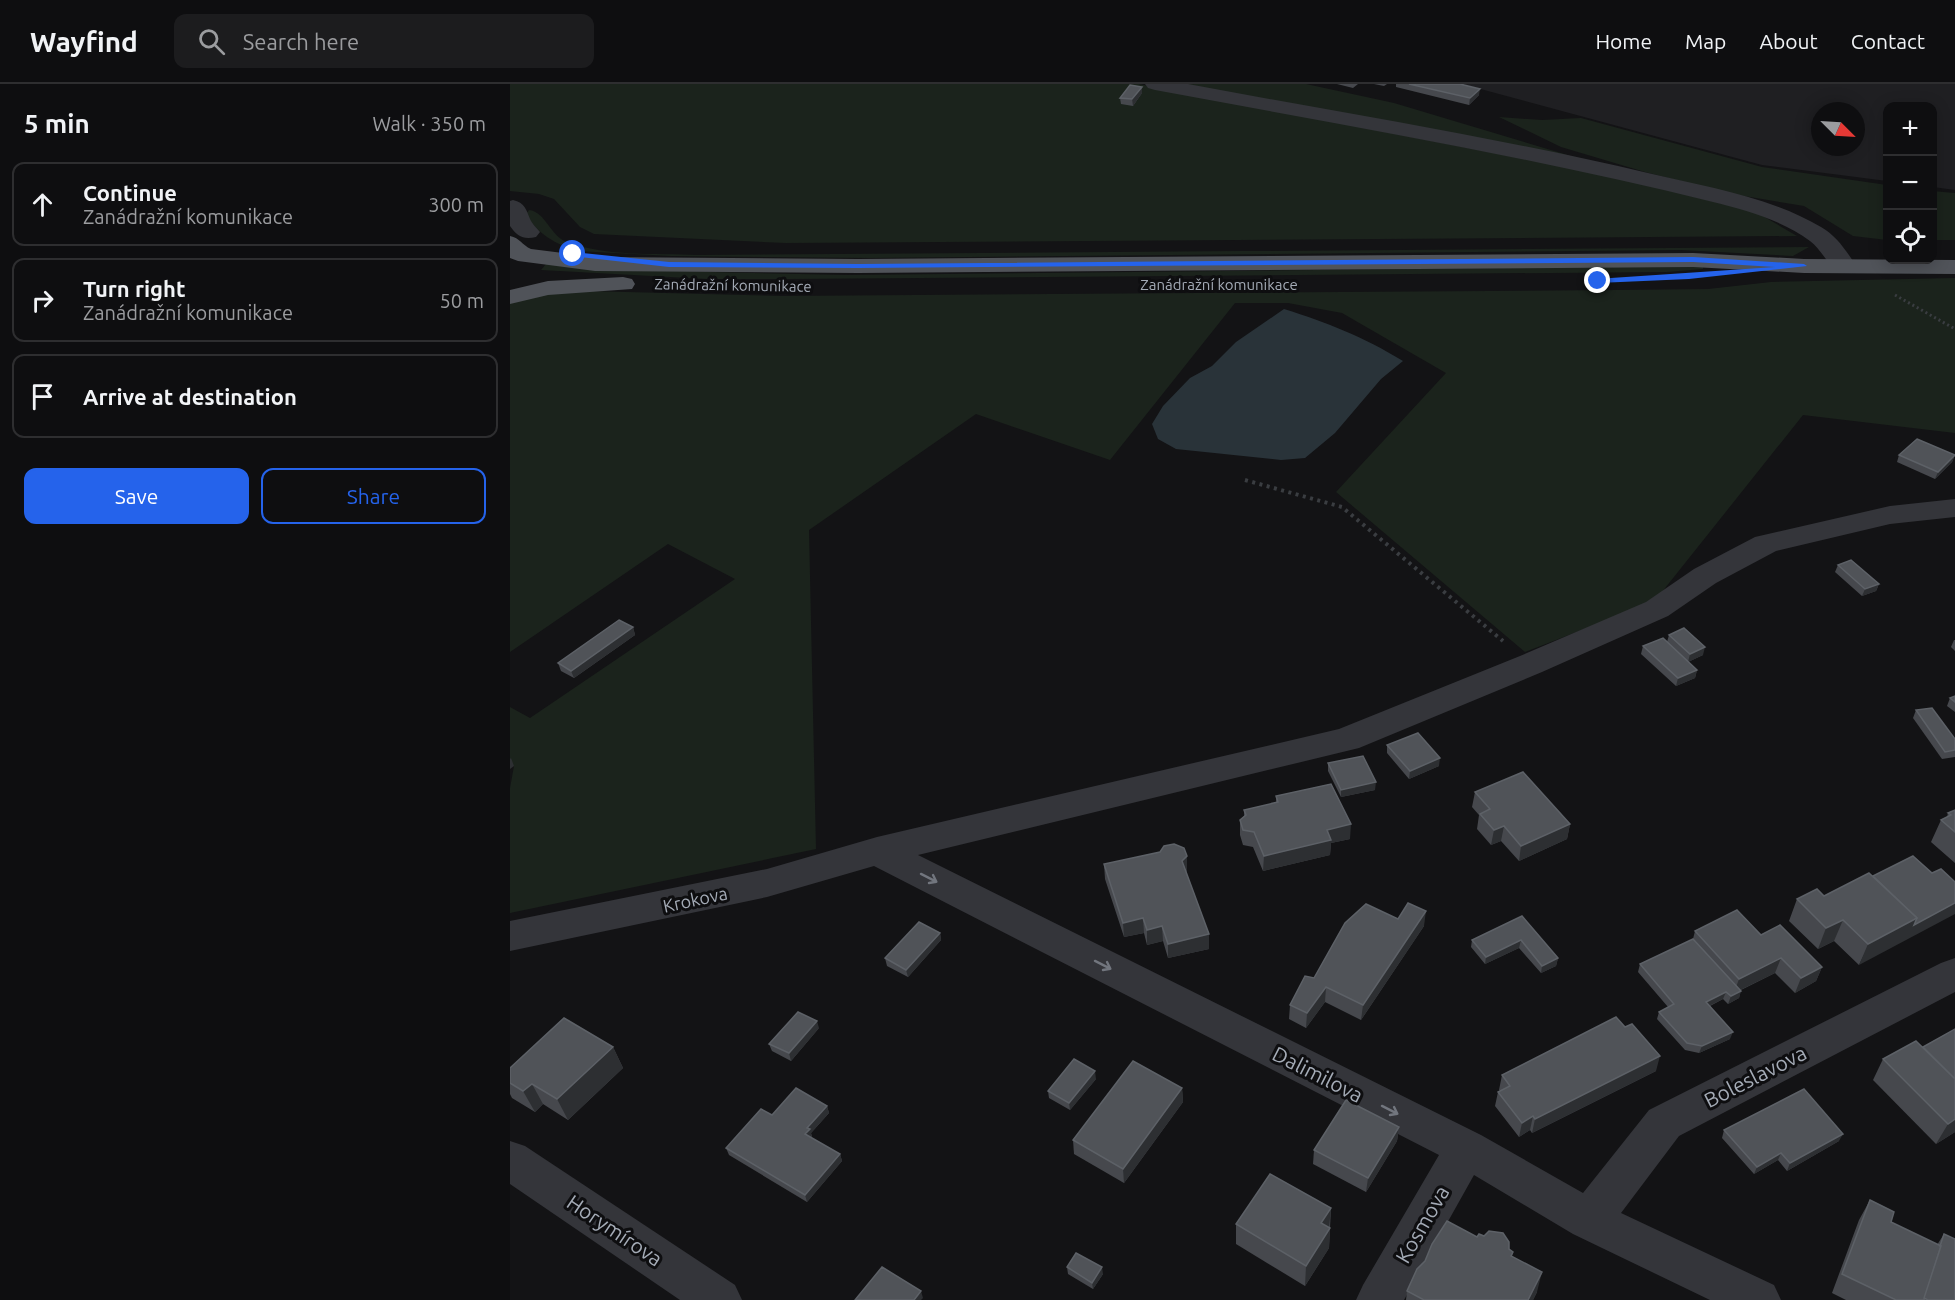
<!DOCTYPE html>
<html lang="en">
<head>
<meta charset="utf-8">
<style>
	body { margin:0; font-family:Ubuntu,sans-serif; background:#1c1c1e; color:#f1f3f6 }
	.controls { position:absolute; right:18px; top:18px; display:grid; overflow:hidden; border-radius:12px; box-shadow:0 3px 15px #0003 }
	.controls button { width:54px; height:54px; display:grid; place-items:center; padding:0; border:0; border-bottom:2px solid #2e2e30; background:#0e0e10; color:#f1f3f6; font:30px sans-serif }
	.compass { position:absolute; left:1301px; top:18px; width:54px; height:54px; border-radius:50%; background:#0e0e10; box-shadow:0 3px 15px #0003; rotate:114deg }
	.stop { position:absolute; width:18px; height:18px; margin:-14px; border:4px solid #2563eb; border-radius:50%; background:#fff }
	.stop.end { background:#2563eb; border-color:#fff; box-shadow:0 2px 6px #0008 }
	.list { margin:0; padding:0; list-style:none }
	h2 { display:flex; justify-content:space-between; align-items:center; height:78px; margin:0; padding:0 24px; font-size:26px }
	h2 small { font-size:20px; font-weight:400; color:#9b9c9f }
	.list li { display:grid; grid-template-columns:39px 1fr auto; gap:18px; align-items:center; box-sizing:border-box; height:84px; margin:0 12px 12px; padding:0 12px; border:2px solid #2e2e30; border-radius:12px }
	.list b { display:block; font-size:22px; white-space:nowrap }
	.list p { margin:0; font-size:20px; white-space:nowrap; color:#9b9c9f }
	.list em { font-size:20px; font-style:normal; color:#9b9c9f }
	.actions { display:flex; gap:12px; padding:18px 24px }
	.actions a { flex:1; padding:14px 0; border:2px solid #2563eb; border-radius:12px; text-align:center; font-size:21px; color:#2563eb }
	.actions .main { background:#2563eb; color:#fff }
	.icon { flex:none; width:33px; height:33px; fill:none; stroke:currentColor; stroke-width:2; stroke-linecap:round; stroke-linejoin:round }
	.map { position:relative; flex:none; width:1445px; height:1216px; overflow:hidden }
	header { display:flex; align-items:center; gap:36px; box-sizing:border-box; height:84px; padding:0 30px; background:#0e0e10; border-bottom:2px solid #2e2e30 }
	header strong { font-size:28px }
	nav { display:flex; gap:33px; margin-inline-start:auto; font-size:21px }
	.search { width:420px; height:54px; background:#1c1c1e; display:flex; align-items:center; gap:15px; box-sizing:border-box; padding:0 21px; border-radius:12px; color:#9b9c9f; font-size:22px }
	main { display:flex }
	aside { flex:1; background:#0e0e10 }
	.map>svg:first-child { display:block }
	.built { fill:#1f1f22; fill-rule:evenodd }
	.green { fill:#1b231c }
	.water { fill:#293339 }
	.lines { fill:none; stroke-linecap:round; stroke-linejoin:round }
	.path-far1 { stroke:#3a3d41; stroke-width:3; stroke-dasharray:2 3; stroke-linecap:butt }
	.path { stroke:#3a3d41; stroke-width:4; stroke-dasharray:3 4.5; stroke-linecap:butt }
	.minor { fill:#34353a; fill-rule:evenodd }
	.major { fill:#505359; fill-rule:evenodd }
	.wall { fill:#46484d }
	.shaded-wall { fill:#2d2f32 }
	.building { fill:#505358; stroke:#5d6167; stroke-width:1.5 }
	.oneway { stroke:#72767e }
	.route { fill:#2563eb }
	.labels { text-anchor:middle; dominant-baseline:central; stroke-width:6; stroke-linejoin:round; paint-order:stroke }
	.far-street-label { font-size:15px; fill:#a4abb6; stroke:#0e0e10 }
	.street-label { font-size:18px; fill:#a4abb6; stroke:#0e0e10 }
	.near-street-label { font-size:21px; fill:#a4abb6; stroke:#0e0e10 }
</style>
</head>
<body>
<header>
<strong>Wayfind</strong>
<div class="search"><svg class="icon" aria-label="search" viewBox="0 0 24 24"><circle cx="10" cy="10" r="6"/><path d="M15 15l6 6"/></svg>Search here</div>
<nav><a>Home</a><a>Map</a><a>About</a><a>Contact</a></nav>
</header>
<main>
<aside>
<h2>5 min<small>Walk · 350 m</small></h2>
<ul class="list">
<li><svg class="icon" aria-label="ahead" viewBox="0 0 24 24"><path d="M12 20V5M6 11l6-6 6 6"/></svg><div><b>Continue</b><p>Zanádražní komunikace</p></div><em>300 m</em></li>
<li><svg class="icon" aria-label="right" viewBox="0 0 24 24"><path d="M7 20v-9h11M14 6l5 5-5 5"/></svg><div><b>Turn right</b><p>Zanádražní komunikace</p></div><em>50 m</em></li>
<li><svg class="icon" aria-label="arrive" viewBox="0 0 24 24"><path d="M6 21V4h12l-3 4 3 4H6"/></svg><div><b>Arrive at destination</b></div></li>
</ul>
<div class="actions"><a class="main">Save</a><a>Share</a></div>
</aside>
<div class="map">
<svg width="1445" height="1216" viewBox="0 0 1445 1216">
	<rect width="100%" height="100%" fill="#131315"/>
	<path class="built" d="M952 0H1445V106L1423 103 1422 22H1378L1377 97 1252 81ZM1310 27H1346V63H1310Z"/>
	<g class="green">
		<polygon points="0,0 629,0 1092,90 1246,128 1287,152 276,159 84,150 70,143 44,115 29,110 0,107"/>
		<polygon points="674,0 796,0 884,19 1081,78"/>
		<polygon points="989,33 1032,36 1071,34 1252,83 1377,101 1377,156 1343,152 1294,122 1222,110 1135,88 1051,63"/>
		<polygon points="1422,107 1445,109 1445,156 1423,156"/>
		<path d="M19 126C36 128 40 152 57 158 97 173 145 169 187 171L1299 163 1283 172 1171 166 360 174 161 172 67 167C47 161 26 149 16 130Z"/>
		<polygon points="36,180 201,188 336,191 1193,182 1193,185 1157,188 279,195 197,195 31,186"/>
		<polygon points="1445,194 1445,349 1293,331 1144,518 1015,568 826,408 936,289 832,229 778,219 725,219 600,376 466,330 299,446 306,765 0,829 0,704 4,682 0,679 0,623 20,634 225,495 158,460 0,568 0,218 31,211 77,207 272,212 1107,206 1198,205 1261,198"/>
	</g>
	<path class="water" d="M774 225C818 239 852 252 893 277L871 295 825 349 795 374 771 376 666 365 648 355 642 340 653 322 680 294 702 282 726 258Z"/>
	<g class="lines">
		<polyline class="path-far1" points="1385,211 1445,245"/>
		<polyline class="path" points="735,396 832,423 993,557"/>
		<g class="minor">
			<path d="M635 0H678C832 29 986 53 1138 89 1196 103 1258 112 1311 143 1327 152 1337 168 1347 183L1344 188C1321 194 1316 169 1300 157 1272 136 1235 126 1203 118 1018 72 832 41 645 6L638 4Z"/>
			<path d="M3 116C15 119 16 125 20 135 22 140 27 144 30 148L26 153C13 156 7 152 0 142V117Z"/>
			<polygon points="1445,415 1445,433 1380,440 1266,467 1206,499 1158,532 1032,588 849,664 408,771 971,1051 1073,1109 1139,1026 1431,879 1445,874 1445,908 1169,1052 1111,1129 1264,1201 1271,1216 1200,1216 1063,1150 964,1091 894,1216 846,1216 853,1201 929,1071 364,782 257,813 0,867 0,837 257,785 367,753 829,645 1010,572 1136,518 1184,485 1245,453 1380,422"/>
			<polygon points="0,1057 15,1062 225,1201 232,1216 170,1216 0,1100"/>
		</g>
		<g class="major">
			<path d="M0 152C10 154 12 161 21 165L85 173 348 175 1183 169 1294 175 1445 176V190L1294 189 1183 183 348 189 85 187 8 177 0 174Z"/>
			<polygon points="113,193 122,195 125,200 122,205 38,211 0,220 0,206 38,197"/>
		</g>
	</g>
	<g class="wall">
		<polygon points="827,0 848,0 843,4"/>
		<polygon points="864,0 877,0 874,2"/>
		<polygon points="886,0 950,0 969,11 959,21 886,3"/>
		<polygon points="632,9 623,22 611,20 610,14"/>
		<polygon points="1389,371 1445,371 1442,378 1425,395 1387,378"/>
		<polygon points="1328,481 1369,500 1366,507 1352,512 1325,488"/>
		<polygon points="123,543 125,551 64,594 51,587 48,579"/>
		<polygon points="1159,551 1193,571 1178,578 1187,586 1185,594 1166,602 1131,570 1133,562 1157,558"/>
		<polygon points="1444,556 1445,556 1445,567 1441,563"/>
		<polygon points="1445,612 1445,628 1437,622 1440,614"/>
		<polygon points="1406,626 1445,655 1445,673 1432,675 1403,634"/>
		<polygon points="877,661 929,682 899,695 877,669"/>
		<polygon points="818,679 865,706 831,713 818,687"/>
		<polygon points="965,708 1060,740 1057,755 1009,777 991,757 981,761 967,745 969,731 962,723"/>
		<polygon points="766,712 840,755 821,759 820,771 753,787 743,763 733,761 730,751 730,736 734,732 734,726 766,719"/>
		<polygon points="1445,726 1445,779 1421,758 1431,736 1437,733 1438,729"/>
		<polygon points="677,772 677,787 676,788 699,865 658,874 653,857 637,861 634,849 614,853 595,795 594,780"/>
		<polygon points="1403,772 1349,881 1324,857 1308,865 1279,837 1287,815 1314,812 1363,792"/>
		<polygon points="1012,832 1048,874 1046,882 1031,889 1009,864 975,880 961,863 962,856"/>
		<polygon points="888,835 914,842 851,936 815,918 796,944 779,935 780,921 804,894"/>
		<polygon points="1185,847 1251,851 1312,883 1306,897 1285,909 1265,889 1231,906 1229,914 1218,920 1213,915 1200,922 1220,955 1189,969 1175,966 1147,935 1149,928 1158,923 1128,888 1130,880 1183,855"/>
		<polygon points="430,849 431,856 398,893 377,882 375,874"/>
		<polygon points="309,944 281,977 262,967 259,960"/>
		<polygon points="1406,957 1445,1048 1426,1060 1363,996 1373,975"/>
		<polygon points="103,963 113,984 58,1036 33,1020 25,1028 2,1014 0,1010 0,984"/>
		<polygon points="1146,987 1022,1049 1020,1046 1009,1053 985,1022 988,1008 990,1007 989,1006 992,991"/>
		<polygon points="586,995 560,1026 539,1014 538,1007"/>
		<polygon points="672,1004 673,1018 614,1099 564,1070 563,1056"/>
		<polygon points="317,1022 319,1029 301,1049 302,1053 301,1054 330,1070 332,1077 297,1118 219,1071 216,1064 262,1031"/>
		<polygon points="889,1043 887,1057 856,1108 803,1080 804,1066"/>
		<polygon points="1214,1046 1329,1057 1277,1087 1268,1076 1244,1090 1212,1054"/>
		<polygon points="1360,1116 1381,1138 1427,1161 1434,1150 1445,1216 1336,1216 1322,1209 1349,1136"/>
		<polygon points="821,1124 819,1164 795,1202 726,1160 726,1140"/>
		<polygon points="999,1165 1003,1168 1002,1172 1027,1208 1023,1216 896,1216 897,1207"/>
		<polygon points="557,1183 593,1190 583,1205 558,1190"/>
	</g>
	<g class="shaded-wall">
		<polygon points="632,3 632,9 623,22 622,15"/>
		<polygon points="970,5 969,11 959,21 960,14"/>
		<polygon points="1445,371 1442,378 1425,395 1428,388"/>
		<polygon points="1369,500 1366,507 1352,512 1355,505"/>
		<polygon points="123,543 125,551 64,594 61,587"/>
		<polygon points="1195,563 1193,571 1178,578 1180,570"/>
		<polygon points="1187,586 1185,594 1166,602 1168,594"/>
		<polygon points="1,674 4,682 0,685 0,675"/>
		<polygon points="930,674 929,682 899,695 900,687"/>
		<polygon points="866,698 865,706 831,713 831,706"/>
		<polygon points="841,740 840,755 821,759 820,771 753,787 754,772 817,746"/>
		<polygon points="1060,740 1057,755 1009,777 1011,762"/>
		<polygon points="994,742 991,757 981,761 984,746"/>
		<polygon points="677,772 677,787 673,792 672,777"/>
		<polygon points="1445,819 1445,830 1349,881 1358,860 1407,834"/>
		<polygon points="916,827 914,842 851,936 853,921"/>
		<polygon points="633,834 634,849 614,853 613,839"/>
		<polygon points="1333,836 1324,857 1308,865 1316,844"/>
		<polygon points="652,842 653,857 637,861 637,846"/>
		<polygon points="430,849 431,856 398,893 396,886"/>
		<polygon points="699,850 699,865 658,874 658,860"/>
		<polygon points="1011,856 1009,864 975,880 976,873"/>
		<polygon points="1048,874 1046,882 1031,889 1032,882"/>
		<polygon points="1271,874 1265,889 1224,909 1229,895"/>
		<polygon points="1312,883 1306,897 1285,909 1291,894"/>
		<polygon points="816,903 815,918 796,944 797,929"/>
		<polygon points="1231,907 1229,914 1218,920 1221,912"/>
		<polygon points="1216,908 1213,915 1193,925 1196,918"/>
		<polygon points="307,937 309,944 281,977 279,969"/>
		<polygon points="1223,948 1220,955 1189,969 1192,962"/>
		<polygon points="103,963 113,984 58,1036 47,1015"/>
		<polygon points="1150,972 1146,987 1022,1049 1025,1035"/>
		<polygon points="585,987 586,995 560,1026 559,1019"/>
		<polygon points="22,1000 33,1020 25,1028 13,1007"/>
		<polygon points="672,1004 673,1018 614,1099 613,1085"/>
		<polygon points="317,1022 319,1029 301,1049 302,1053 298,1057 295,1050 297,1044"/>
		<polygon points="1023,1032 1020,1046 1009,1053 1012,1039"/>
		<polygon points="1445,1035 1445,1048 1426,1060 1438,1040"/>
		<polygon points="889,1043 887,1057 856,1108 858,1094"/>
		<polygon points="1333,1050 1329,1057 1277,1087 1280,1079"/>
		<polygon points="1271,1069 1268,1076 1244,1090 1247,1083"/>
		<polygon points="330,1070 332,1077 297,1118 295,1111"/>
		<polygon points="821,1124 819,1144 811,1139"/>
		<polygon points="820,1144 819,1164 795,1202 796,1182"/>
		<polygon points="592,1183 593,1190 583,1205 582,1199"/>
		<polygon points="1032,1188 1027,1208 1023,1216 1018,1216"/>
		<polygon points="411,1207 413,1214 411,1216 404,1216"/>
	</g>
	<g class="building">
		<polygon points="899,0 950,0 970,5 960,14"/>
		<polygon points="620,1 632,3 622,15 610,14"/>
		<polygon points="1407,355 1445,371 1428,388 1389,371"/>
		<polygon points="1341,476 1369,500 1355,505 1328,481"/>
		<polygon points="109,536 123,543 61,587 48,579"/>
		<polygon points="1174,544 1195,563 1180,570 1159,551"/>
		<polygon points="1153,554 1187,586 1168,594 1133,562"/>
		<polygon points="1445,612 1445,618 1440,614"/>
		<polygon points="1422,624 1445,655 1445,666 1435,668 1406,626"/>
		<polygon points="908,649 930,674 900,687 877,661"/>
		<polygon points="853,672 866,698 831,706 818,679"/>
		<polygon points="1013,688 1060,740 1011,762 994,742 984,746 970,730 980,725 965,708"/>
		<polygon points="821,700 841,740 817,746 821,756 754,772 744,748 733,746 730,736 736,731 734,726 768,718 766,712"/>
		<polygon points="1445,726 1445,748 1431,736 1441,731 1438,729"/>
		<polygon points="664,760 674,764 677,772 672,777 699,850 658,860 652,842 637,846 633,834 613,839 594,780 650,768 654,762"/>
		<polygon points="1403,772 1422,789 1431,785 1445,798 1445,819 1404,841 1407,834 1363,792"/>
		<polygon points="1359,789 1407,834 1358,860 1333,836 1316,844 1287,815 1307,805 1314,812"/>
		<polygon points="898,819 916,827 853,921 816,903 797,929 780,921 795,892 804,894 835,839 856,820 888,835"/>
		<polygon points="1227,826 1251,851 1270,841 1312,883 1291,894 1271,874 1229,895 1185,847"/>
		<polygon points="1012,832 1048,874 1032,882 1011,856 976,873 962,856"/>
		<polygon points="409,838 430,849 396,886 375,874"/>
		<polygon points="1183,855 1231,907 1221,912 1216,908 1196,918 1223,948 1192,962 1177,959 1149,928 1164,920 1130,880"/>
		<polygon points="288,928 307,937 279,969 259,960"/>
		<polygon points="1106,933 1115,943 1122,940 1150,972 1025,1035 1023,1032 1012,1039 988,1008 1000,1002 992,991"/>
		<polygon points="54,934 103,963 47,1015 22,1000 13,1007 0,999 0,984"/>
		<polygon points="1445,945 1445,995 1413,963"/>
		<polygon points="1406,957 1445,995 1445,1035 1438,1040 1373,975"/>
		<polygon points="564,975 585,987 559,1019 538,1007"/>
		<polygon points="623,977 672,1004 613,1085 563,1056"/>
		<polygon points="286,1004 317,1022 297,1044 300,1045 295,1050 330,1070 295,1111 216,1064 251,1025 262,1031"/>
		<polygon points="1294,1005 1333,1050 1280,1079 1271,1069 1247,1083 1214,1046"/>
		<polygon points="836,1016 889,1043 858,1094 804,1066"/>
		<polygon points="760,1090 821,1124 811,1139 820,1144 796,1182 726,1140"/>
		<polygon points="1360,1116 1384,1128 1381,1138 1431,1162 1414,1216 1386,1216 1332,1190"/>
		<polygon points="937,1137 967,1153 969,1150 974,1152 979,1147 993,1149 999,1158 999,1165 1003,1168 1001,1172 1032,1188 1018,1216 914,1216 897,1207 907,1185 915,1177 922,1160"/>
		<polygon points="1434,1150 1445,1155 1445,1216 1418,1216 1414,1214 1431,1162 1430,1162"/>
		<polygon points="566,1169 592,1183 582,1199 557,1183"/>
		<polygon points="372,1183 411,1207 404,1216 345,1216"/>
	</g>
	<defs><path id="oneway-shaft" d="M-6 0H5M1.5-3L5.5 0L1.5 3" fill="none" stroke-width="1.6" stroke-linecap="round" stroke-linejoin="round" transform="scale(1.5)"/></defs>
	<g class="oneway">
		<use href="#oneway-shaft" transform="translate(419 794) rotate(27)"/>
		<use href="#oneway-shaft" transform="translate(593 881) rotate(27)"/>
		<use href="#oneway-shaft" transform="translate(880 1026) rotate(27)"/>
	</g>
	<polygon class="route" points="63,168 159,178 348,180 1183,173 1294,180 1297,182 1179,195 1088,199 1086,195 1265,183 1183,178 348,184 159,183 61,172"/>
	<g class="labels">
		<g class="far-street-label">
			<text x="709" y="200">Zanádražní komunikace</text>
			<text transform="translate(223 201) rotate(1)">Zanádražní komunikace</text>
		</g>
		<g class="street-label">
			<text transform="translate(185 815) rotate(-12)">Krokova</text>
		</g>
		<g class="near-street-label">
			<text transform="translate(808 990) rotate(27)">Dalimilova</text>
			<text transform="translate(1245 992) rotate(-27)">Boleslavova</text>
			<text transform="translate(912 1140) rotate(-60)">Kosmova</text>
			<text transform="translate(105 1146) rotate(34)">Horymírova</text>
		</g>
	</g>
</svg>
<div class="controls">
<button>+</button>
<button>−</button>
<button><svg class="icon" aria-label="locate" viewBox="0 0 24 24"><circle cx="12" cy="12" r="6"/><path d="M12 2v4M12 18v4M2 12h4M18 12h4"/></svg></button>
</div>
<svg class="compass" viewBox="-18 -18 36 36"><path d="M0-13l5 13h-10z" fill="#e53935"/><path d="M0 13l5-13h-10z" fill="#9b9c9f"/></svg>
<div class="stop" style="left:63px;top:170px"></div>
<div class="stop end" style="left:1088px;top:197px"></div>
</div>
</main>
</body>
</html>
